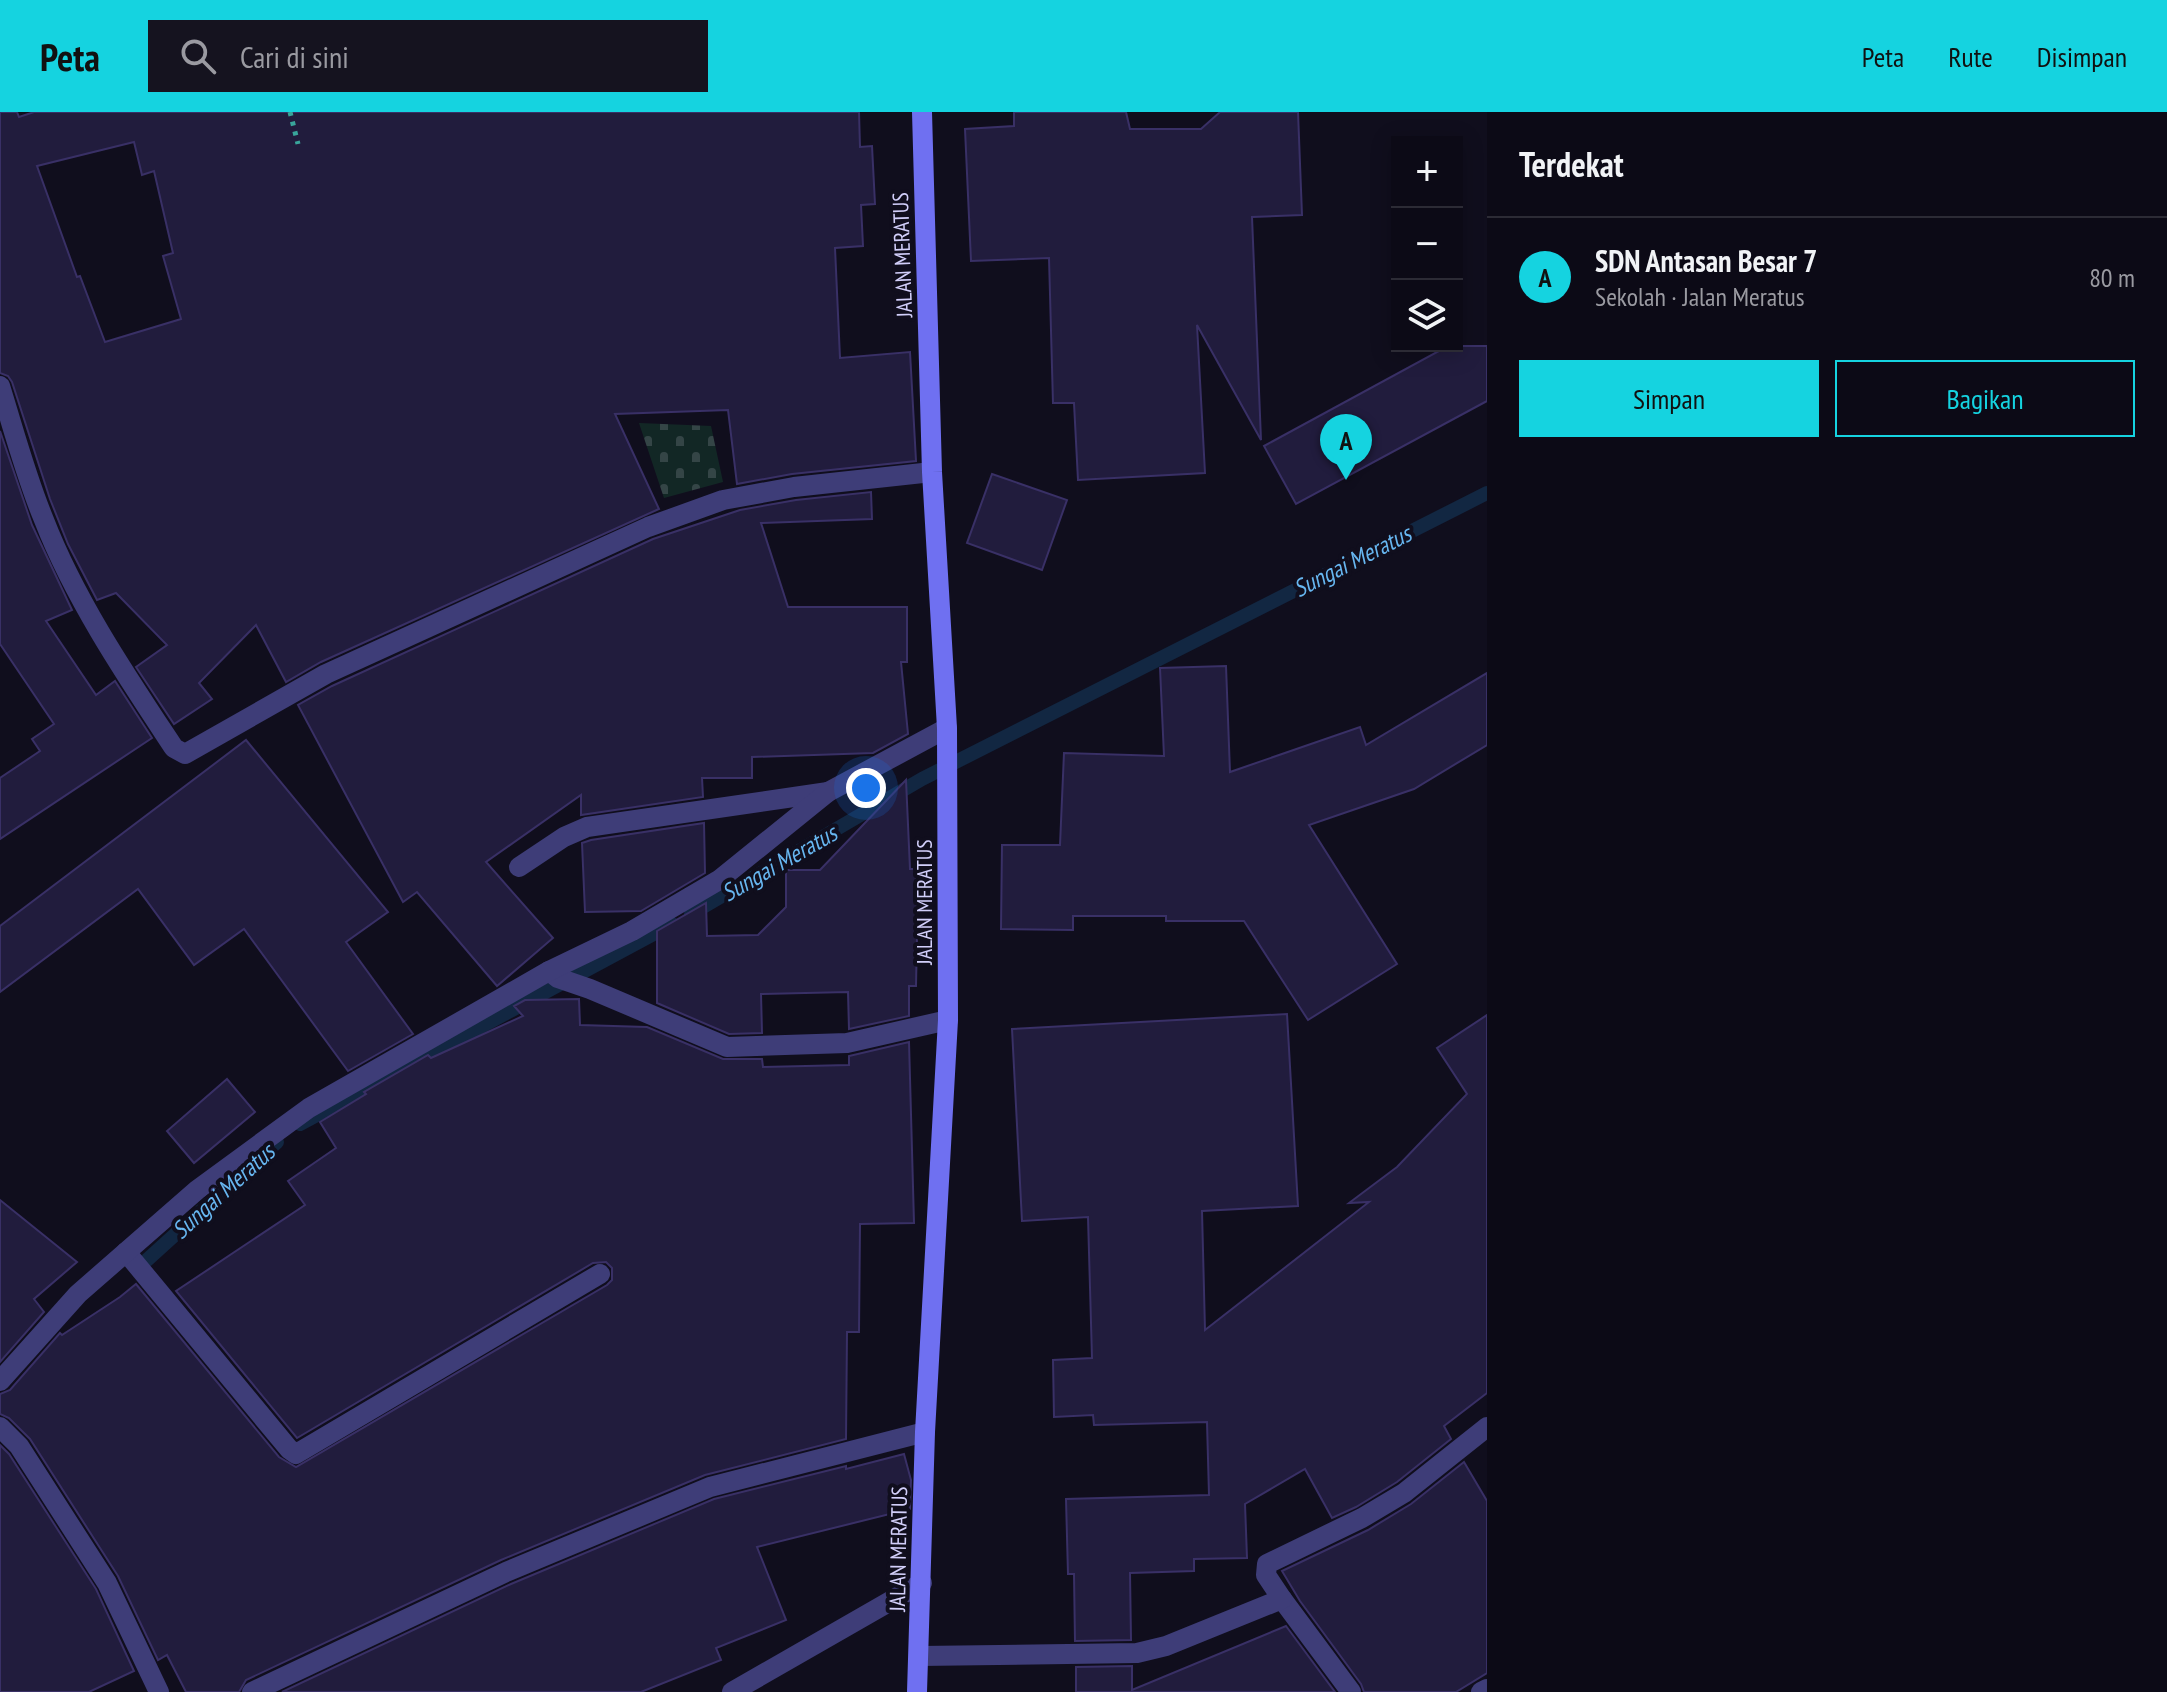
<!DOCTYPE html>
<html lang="id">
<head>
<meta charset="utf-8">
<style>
	body { margin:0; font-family:"PT Sans Narrow",sans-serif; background:#15131f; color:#f1f3f6 }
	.controls { position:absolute; right:24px; top:24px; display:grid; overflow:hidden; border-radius:0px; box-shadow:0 4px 20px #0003 }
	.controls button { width:72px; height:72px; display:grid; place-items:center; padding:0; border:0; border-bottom:2px solid #2c2b35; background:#0c0a16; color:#f1f3f6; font:40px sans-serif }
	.you { position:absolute; left:866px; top:676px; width:28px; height:28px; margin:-20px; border:6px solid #fff; border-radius:50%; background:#1a73e8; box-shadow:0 0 0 12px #1a73e833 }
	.badge { display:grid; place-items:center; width:52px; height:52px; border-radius:50%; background:#15d3e0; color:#111; font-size:26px; font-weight:700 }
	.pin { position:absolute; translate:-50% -66px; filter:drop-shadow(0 2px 4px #0008) }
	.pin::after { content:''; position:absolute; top:42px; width:28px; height:24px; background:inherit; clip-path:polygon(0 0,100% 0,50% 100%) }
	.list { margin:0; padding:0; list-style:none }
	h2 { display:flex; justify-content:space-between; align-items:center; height:104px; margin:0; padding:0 32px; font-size:34px }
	h2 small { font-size:26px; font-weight:400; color:#9a9aa1 }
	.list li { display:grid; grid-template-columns:52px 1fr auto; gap:24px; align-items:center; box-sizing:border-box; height:120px; padding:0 32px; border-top:2px solid #2c2b35 }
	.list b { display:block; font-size:30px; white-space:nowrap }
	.list p { margin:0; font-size:26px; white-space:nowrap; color:#9a9aa1 }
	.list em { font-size:26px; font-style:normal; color:#9a9aa1 }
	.actions { display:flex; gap:16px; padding:24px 32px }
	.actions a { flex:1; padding:18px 0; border:2px solid #15d3e0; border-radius:0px; text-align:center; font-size:28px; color:#15d3e0 }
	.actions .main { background:#15d3e0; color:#111 }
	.icon { flex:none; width:44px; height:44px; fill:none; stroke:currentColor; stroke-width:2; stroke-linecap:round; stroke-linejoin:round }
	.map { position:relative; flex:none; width:1487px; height:1580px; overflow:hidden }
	header { display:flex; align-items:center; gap:48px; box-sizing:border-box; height:112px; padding:0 40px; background:#15d3e0; color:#111 }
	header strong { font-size:38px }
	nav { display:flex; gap:44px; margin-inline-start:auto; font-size:28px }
	.search { width:560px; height:72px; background:#15131f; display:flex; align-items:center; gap:20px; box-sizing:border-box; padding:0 28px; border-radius:0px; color:#9a9aa1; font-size:30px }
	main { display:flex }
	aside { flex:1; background:#0c0a16 }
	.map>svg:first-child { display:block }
	.cemetery { fill:url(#cemetery-stones) }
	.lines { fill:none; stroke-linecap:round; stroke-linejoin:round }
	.stream { stroke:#122742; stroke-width:14 }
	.building { fill:#211c3d; stroke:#393066; stroke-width:2; fill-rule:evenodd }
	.path { stroke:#39a59b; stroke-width:5; stroke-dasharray:4 6; stroke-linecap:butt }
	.street { stroke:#3e3d78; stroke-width:20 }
	.secondary { stroke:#6f70f1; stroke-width:20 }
	.labels { text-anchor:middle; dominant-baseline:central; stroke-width:8; stroke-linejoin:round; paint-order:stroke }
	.street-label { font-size:22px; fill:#d2cffa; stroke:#100e1d }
	.water-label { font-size:24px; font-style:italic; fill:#67b6f0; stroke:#100e1d }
</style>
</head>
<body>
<header>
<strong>Peta</strong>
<div class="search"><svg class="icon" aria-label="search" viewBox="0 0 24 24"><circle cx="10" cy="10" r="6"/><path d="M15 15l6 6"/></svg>Cari di sini</div>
<nav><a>Peta</a><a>Rute</a><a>Disimpan</a></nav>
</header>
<main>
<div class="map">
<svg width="1487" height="1580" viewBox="0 0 1487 1580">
	<defs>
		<pattern id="cemetery-stones" width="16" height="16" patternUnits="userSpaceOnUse" patternTransform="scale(2)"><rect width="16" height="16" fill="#122725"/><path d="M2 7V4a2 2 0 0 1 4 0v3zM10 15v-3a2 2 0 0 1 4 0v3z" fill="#344546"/></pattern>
	</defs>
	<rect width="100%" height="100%" fill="#100e1d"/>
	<polygon class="cemetery" points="639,311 711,314 723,370 664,386"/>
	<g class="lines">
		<g class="stream">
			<polyline points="691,802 922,667 1487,381"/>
			<polyline points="300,1012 672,812"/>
			<polyline points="147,1148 277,1030"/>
		</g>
	</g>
	<g class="building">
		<path d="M0 0H17L19 5 34 0H859L860 35 872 34 875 92 861 93 863 134 835 136 840 246 910 240 916 349 792 362 737 372 728 298 615 302 659 397 321 550 286 570 256 513 199 571 212 587 174 612 136 555 167 533 116 481 97 488 68 432 50 387 12 270 8 264 0 261ZM134 30 142 63 154 59 173 141 163 144 181 207 105 230 80 164 77 165 37 54Z"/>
		<polygon points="1014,0 1126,0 1130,17 1201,17 1220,0 1298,0 1302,103 1252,105 1261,328 1197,213 1205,361 1078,368 1074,291 1053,291 1049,146 971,149 965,17 1014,14"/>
		<polygon points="1448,234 1487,234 1487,289 1296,392 1264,334"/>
		<polygon points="0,319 32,413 72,498 46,509 96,583 115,569 152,626 0,727 0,666 40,639 32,627 54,612 0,532"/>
		<polygon points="992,362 1067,388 1042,458 967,431"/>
		<polygon points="871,380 872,407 761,411 788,495 907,495 907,550 901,550 908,622 873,641 752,645 752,666 702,666 703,685 581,703 581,683 486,750 553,826 497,874 417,780 403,790 298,593 332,574 653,427 740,398 796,388"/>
		<polygon points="1226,554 1230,660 1360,615 1366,633 1487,561 1487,633 1414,677 1309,713 1397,852 1308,908 1244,809 1166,809 1166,804 1073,804 1073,818 1001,817 1002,733 1060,733 1064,641 1164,644 1160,556"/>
		<polygon points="246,628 388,800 346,830 413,922 348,959 244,817 194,853 138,777 0,880 0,814"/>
		<polygon points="906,668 910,757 916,757 917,824 916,874 909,874 909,904 849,917 848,880 761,882 762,921 729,922 657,891 657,819 706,791 707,824 758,823 786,795 786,758 820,758"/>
		<polygon points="704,711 705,761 641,799 585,800 582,731 591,728"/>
		<polygon points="579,887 580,913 647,915 723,947 762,947 763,955 849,953 849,944 909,930 914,1111 860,1112 859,1220 847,1220 846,1327 705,1363 501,1448 246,1568 239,1580 186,1580 167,1543 158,1548 118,1464 30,1327 9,1306 0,1302 0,1282 10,1278 60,1221 62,1223 120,1185 136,1172 279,1345 296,1355 607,1173 612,1168 612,1156 606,1150 593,1151 297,1326 176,1179 305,1093 288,1069 336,1036 320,1010 366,982 364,980 428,943 431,946 523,904 514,894 525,888"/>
		<polygon points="1287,902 1298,1094 1202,1099 1205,1218 1369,1090 1349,1091 1397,1055 1467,982 1437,936 1487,903 1487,1281 1444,1314 1451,1327 1397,1370 1356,1395 1332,1406 1305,1357 1245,1392 1247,1446 1194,1447 1194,1459 1130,1461 1131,1528 1075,1529 1074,1462 1068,1462 1066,1387 1209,1383 1207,1310 1094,1313 1093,1303 1054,1305 1053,1248 1092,1246 1088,1105 1022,1109 1012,917"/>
		<polygon points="227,967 255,1000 194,1051 167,1019"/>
		<polygon points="0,1088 77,1150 34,1187 44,1200 0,1250"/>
		<polygon points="0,1333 9,1342 96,1477 134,1559 89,1580 0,1580"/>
		<polygon points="904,1342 911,1368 910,1397 757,1435 786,1508 716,1536 721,1548 641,1580 282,1580 511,1472 714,1387 846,1354 846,1357"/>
		<polygon points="1464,1350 1487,1389 1487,1561 1456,1580 1364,1580 1361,1572 1300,1489 1282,1459 1368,1418 1411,1392"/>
		<polygon points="1286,1514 1335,1580 1076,1580 1076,1555 1132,1554 1132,1578"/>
	</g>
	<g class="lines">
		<polyline class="path" points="290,0 298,32"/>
		<g class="street">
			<path d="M0 274C14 319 26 365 44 408 75 488 127 565 174 636L185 642 326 562 648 415 723 388 794 375 932 360"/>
			<polyline points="519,755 564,725 587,715 828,680"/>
			<polyline points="549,859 558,866 590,877 727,935 847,931 948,908"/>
			<polyline points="126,1140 289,1337 296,1342 600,1162"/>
			<polyline points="0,1269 78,1182 197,1078 309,996 549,859 632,819 719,768 828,680 947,616"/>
			<polyline points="0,1315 19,1334 107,1471 159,1580"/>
			<polyline points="1282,1487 1351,1580"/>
			<polyline points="920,1544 1137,1541 1166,1534 1282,1487 1266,1463 1267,1452 1362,1406 1404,1381 1487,1315"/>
			<polyline points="252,1580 506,1460 710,1375 925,1320"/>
			<polyline points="732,1580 922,1471"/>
			<polyline points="1481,1580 1487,1577"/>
		</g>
		<polyline class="secondary" points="917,1580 925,1320 948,908 947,616 932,360 922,0"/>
	</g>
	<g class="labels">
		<g class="street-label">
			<text transform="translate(902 143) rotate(-92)">JALAN MERATUS</text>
			<text transform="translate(924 790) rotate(-90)">JALAN MERATUS</text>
			<text transform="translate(898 1437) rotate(-89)">JALAN MERATUS</text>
		</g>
		<g class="water-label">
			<text transform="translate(1352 449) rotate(-27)">Sungai Meratus</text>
			<text transform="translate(779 751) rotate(-30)">Sungai Meratus</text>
			<text transform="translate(223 1079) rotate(-42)">Sungai Meratus</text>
		</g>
	</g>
</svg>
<div class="controls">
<button>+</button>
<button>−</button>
<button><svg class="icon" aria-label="layers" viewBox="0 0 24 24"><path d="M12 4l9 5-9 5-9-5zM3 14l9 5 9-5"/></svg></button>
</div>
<div class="you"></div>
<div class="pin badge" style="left:1346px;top:368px">A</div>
</div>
<aside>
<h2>Terdekat<small></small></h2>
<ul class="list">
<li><span class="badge">A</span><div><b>SDN Antasan Besar 7</b><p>Sekolah · Jalan Meratus</p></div><em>80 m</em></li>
</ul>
<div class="actions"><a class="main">Simpan</a><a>Bagikan</a></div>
</aside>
</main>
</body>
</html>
